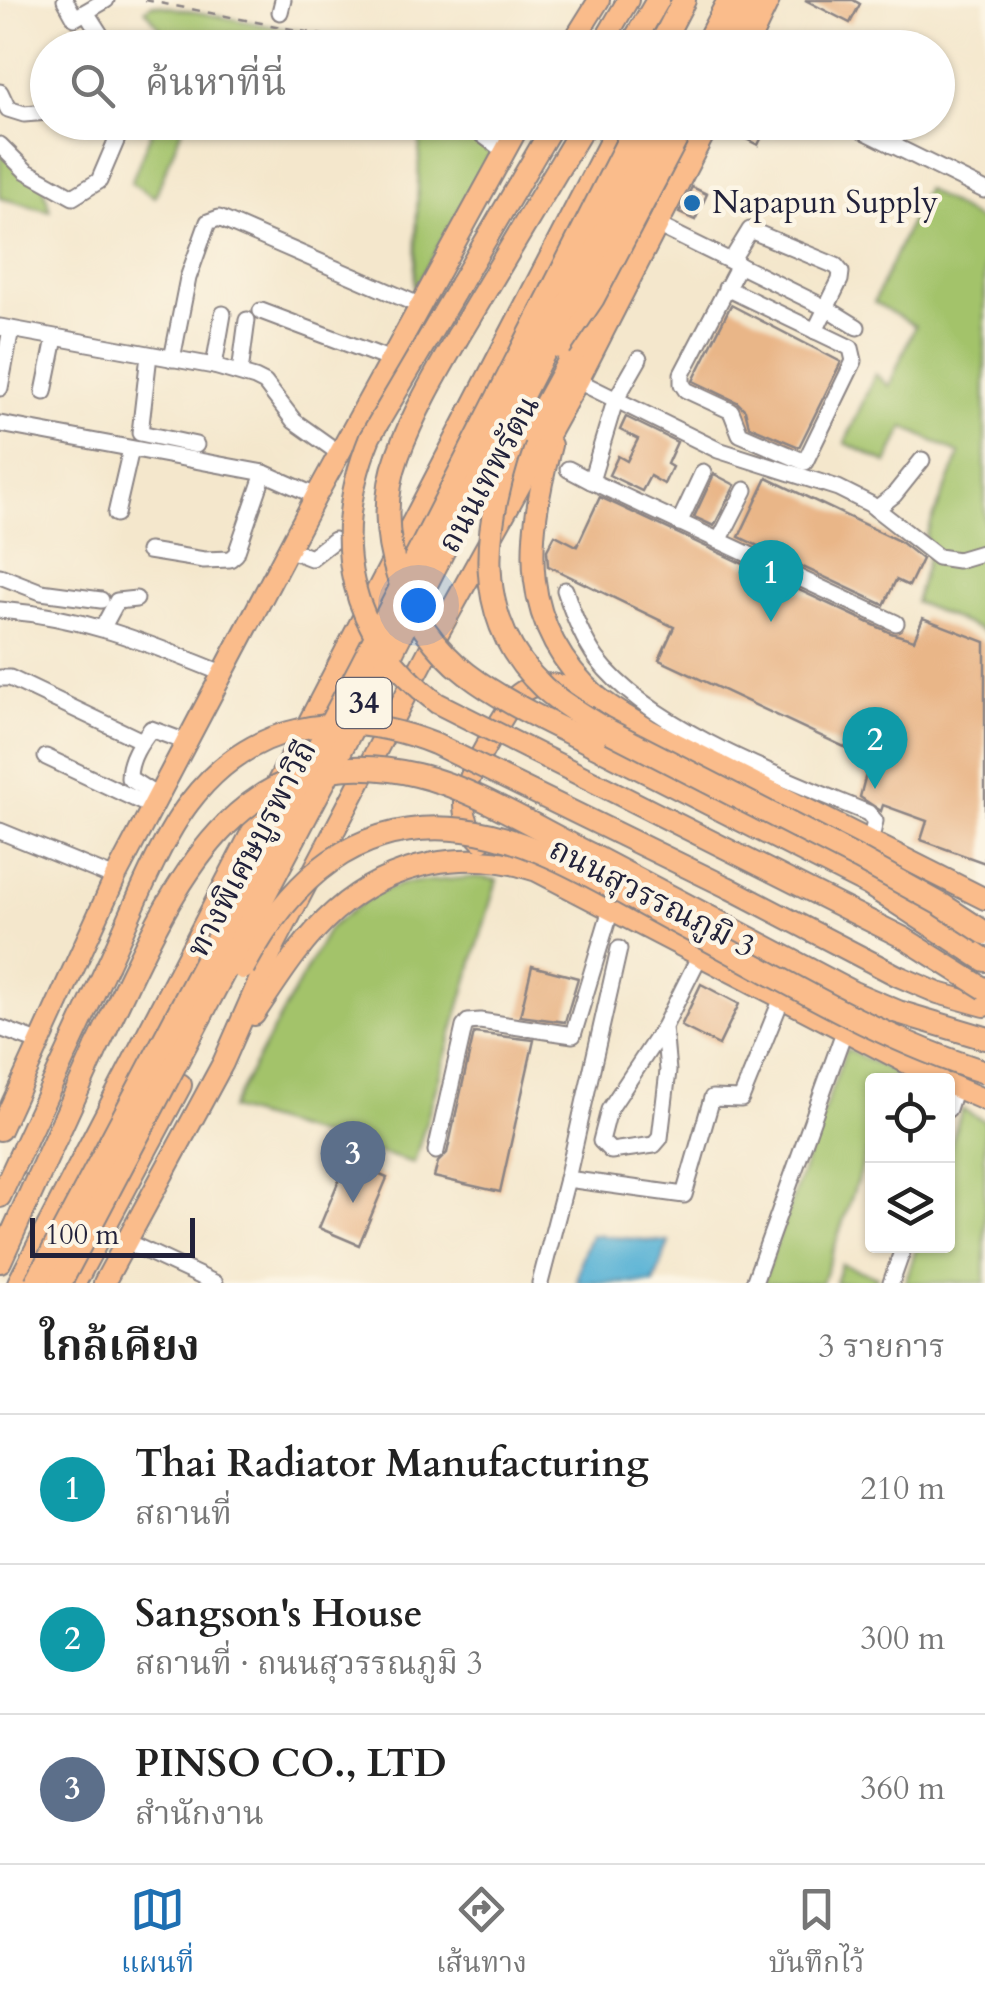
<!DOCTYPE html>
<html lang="th">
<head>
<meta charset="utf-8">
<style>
	body { margin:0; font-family:Cardo,"Noto Serif Thai",serif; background:#f6f6f6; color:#222 }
	.controls { position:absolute; right:30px; bottom:30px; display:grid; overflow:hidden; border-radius:10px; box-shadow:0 2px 8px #0004 }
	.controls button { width:90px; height:90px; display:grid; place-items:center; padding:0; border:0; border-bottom:2px solid #e0e0e0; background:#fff; color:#222; font:50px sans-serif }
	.scale { position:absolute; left:30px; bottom:25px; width:165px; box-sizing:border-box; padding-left:10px; border:5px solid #22223b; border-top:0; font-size:28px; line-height:35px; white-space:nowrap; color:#22223b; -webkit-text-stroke:8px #fcf5e5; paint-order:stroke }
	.you { position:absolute; left:418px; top:605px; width:35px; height:35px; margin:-25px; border:8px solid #fff; border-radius:50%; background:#1a73e8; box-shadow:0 0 0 15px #1a73e833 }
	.badge { display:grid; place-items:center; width:65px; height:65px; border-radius:50%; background:#1f6fb2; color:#fff; font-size:32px; font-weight:700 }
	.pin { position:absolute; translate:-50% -82px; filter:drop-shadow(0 2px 5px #0008) }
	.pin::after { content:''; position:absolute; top:52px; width:35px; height:30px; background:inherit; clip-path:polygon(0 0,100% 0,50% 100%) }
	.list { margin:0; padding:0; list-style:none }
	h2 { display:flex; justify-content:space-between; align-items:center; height:130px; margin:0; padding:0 40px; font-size:42px }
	h2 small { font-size:32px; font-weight:400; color:#767676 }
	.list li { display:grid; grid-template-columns:65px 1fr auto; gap:30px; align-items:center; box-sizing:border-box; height:150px; padding:0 40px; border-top:2px solid #e0e0e0 }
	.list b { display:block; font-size:38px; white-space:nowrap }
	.list p { margin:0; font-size:32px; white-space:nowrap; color:#767676 }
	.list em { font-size:32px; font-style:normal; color:#767676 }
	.icon { flex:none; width:55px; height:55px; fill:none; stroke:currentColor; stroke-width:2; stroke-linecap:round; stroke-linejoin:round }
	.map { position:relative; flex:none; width:985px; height:1283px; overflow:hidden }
	.search { position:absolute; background:#fff; box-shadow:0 2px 8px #0004; left:30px; right:30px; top:30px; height:110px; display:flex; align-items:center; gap:25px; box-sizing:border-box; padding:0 35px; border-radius:55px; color:#767676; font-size:38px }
	.sheet { height:580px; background:#fff }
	nav { display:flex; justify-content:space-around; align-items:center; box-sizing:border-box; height:140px; border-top:2px solid #e0e0e0; background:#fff; font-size:28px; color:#767676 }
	nav a { display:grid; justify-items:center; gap:5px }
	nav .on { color:#1f6fb2 }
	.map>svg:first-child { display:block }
	.green { fill:#a3c36b; stroke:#627253; stroke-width:2.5 }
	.water { fill:#58b2d5; stroke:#3d6a88; stroke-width:2.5 }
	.building { fill:#e9b688 }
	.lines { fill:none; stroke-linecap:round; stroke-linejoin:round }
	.minor-casing { stroke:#8b8484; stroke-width:19 }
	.major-casing { stroke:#8b8484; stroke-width:24 }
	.highway-casing { stroke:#8b8484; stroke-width:26 }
	.path { stroke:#8b8484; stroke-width:2.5; stroke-dasharray:8 8; stroke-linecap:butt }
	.minor { stroke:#fff; stroke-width:15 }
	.major { stroke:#fabc8b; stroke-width:20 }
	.highway { stroke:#fabc8b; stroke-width:22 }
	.major-bridge-casing { stroke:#8b8484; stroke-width:24; stroke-linecap:butt }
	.highway-bridge-casing { stroke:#8b8484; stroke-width:26; stroke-linecap:butt }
	.major-bridge { stroke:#fabc8b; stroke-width:20 }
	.highway-bridge { stroke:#fabc8b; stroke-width:22 }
	.poi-dot { fill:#1f6fb2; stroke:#fcf5e5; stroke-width:4 }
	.labels { text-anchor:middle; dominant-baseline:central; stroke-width:9; stroke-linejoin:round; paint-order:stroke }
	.shield { fill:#fcf5e5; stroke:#63616e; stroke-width:2.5 }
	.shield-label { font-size:30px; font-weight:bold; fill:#22223b }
	.poi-label { font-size:32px; fill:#22223b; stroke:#fcf5e5; text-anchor:start }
	.street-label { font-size:32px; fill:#22223b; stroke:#fcf5e5 }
</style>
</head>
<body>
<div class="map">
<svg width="985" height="1283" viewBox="0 0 985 1283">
	<rect width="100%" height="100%" fill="#fcf5e5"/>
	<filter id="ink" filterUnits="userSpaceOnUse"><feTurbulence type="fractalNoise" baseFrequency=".01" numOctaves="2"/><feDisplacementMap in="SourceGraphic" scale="20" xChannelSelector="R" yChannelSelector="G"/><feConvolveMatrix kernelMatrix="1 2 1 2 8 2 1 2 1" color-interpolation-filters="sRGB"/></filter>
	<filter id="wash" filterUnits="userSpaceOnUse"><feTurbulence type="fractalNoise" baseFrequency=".0048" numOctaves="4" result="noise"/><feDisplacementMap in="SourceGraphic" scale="40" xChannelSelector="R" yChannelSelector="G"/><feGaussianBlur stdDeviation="2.25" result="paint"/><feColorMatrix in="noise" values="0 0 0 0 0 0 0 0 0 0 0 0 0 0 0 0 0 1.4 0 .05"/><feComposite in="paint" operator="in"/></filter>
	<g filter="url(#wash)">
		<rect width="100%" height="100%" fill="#f4e7cc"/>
		<g class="green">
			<polygon points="153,4 382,47 254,48 200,35 166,36 145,9"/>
			<polygon points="155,123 184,123 155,197 131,183"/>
			<polygon points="358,123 459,123 493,150 414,290 420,135"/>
			<polygon points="0,145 41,177 50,211 0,198"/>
			<polygon points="925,189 985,224 985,632 915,602 928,558 926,535 960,454 904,427 887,463 845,443 875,374 889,386 915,326 874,302"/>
			<polygon points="478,877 497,880 414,1163 230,1109 329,928 375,893 405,883"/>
			<polygon points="846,1049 895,1073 892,1080 872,1080 872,1137 822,1283 762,1283"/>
			<polygon points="962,1109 985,1121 985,1283 905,1283 917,1246 948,1246 948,1153"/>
			<polygon points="841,1264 877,1277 874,1283 835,1283"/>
		</g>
		<polygon class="water" points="591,1235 669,1242 654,1283 577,1283 582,1257"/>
		<g id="blocks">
			<g class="building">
				<polygon points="805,0 853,0 860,4 850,23"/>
				<polygon points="724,122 769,122 758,145 723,127"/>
				<polygon points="692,187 707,194 695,220 679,213"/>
				<polygon points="731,305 841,362 799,447 749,426 745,410 737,402 693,381"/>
				<polygon points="626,417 677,442 667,464 672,467 664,484 650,476 642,491 609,475 618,456 627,461 638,439 620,430"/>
				<polygon points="714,474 735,485 714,526 694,517"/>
				<polygon points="767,478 899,541 922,559 909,586 896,580 884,605 739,537"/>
				<polygon points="600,497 891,633 914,640 923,618 985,642 985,863 921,840 927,821 883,805 881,811 860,797 870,759 659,660 674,627 548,566 547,550 555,535 577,546"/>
				<polygon points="532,966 578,978 565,1022 520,1016"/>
				<polygon points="701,984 739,1004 719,1045 681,1026"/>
				<polygon points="474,1033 534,1040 500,1192 434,1177 438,1162 447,1153"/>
				<polygon points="347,1161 387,1178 359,1245 319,1228"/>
			</g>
		</g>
	</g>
	<g filter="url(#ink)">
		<use href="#blocks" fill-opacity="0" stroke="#8b8484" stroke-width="2.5"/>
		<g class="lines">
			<defs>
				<g id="minor">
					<polyline points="65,0 75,18 106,0"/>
					<polyline points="86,12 109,48"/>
					<polyline points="280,12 283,0"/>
					<polyline points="0,92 8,109 24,114 48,112"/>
					<polyline points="465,122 503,150"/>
					<polyline points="846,122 984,190"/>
					<polyline points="0,145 26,171 73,197 99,181 122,127"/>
					<polyline points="892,145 904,122"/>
					<polyline points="659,226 828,309 857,327"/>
					<polyline points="731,261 750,230 836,266 841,272 840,280 815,331"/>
					<polyline points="726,288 851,348 854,361 805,462 740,434 731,411 686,390 682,384 682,374 739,265"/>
					<polyline points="261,311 391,360"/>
					<polyline points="0,327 214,366 255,378 265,383 294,421 339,453"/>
					<polyline points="149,355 140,433 196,445"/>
					<polyline points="172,359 188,278 208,222 219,218 421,306"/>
					<polyline points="639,359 615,401 591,481 896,623"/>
					<polyline points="214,366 223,314"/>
					<polyline points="240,372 247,320"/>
					<polyline points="578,381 718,450 838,488 870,504 938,557 958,560 985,552"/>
					<polyline points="0,388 11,329"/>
					<polyline points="44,392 55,338"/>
					<polyline points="0,424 264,473 316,496"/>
					<polyline points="568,469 591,481"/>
					<polyline points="876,509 894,495 922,460"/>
					<polyline points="116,514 131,449"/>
					<polyline points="679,523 703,472"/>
					<polyline points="719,541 745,490"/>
					<polyline points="288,549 311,558 334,540"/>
					<polyline points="148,551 204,560 230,559 236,554 264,473"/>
					<polyline points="0,576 41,592 101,600"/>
					<path d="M565 590C573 615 582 638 597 659 650 729 788 780 868 813L875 821 870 843"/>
					<path d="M0 610C85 617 145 642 222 673"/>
					<polyline points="103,627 117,601 136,599"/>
					<polyline points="0,678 10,678 142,741"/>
					<polyline points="46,757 152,807"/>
					<path d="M157 796 129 778C129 759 140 743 151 729L186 742"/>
					<polyline points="0,831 115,878"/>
					<polyline points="619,949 567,1179 684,1195 712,1098 741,1099 782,998"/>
					<polyline points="664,1027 668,1071 660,1138 654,1145 611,1151 601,1141 609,1110 664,1027 699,957"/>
					<polyline points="0,1028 41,1043"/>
					<polyline points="948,1109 955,1087"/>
					<polyline points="436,1151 464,1027 468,1022 480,1021 573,1035 611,909"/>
					<polyline points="127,1242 215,1283"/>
					<polyline points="540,1283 567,1179"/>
					<polyline points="754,1283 845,1029"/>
					<polyline points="891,1283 904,1246"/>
				</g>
				<g id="major">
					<polyline points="569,48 599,0"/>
					<polyline points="600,48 628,0"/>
					<polyline points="746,48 769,0"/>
					<polyline points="460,284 555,122"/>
					<path d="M551 445C526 540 517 625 598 697 614 710 633 720 651 731L985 899"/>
					<path d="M481 841C472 832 464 819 464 805 462 778 501 722 515 697 540 675 565 686 593 696"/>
					<polyline points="729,888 898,976 938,993 985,1006"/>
					<path d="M254 1015C278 979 302 940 335 911 391 862 467 847 537 871L940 1080"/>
					<polyline points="948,1084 985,1100"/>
					<polyline points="0,1130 115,878 316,496 521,122"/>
					<polyline points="0,1197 107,966"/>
					<polyline points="104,1283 223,1063 276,942 435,639 578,381 710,122"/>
				</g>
				<g id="highway">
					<polyline points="630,48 658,0"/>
					<polyline points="659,48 684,0"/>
					<polyline points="704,48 729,0"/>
					<polyline points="725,48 749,0"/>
					<polyline points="457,338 586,122"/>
					<polyline points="511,467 635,241"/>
					<polyline points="594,745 870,885 985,960"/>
					<polyline points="591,855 853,993 898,1012 985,1038"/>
					<polyline points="0,1261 97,1047"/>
					<polyline points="19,1283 621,122"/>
					<polyline points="74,1283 180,1085"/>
				</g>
			</defs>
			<use href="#minor" class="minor-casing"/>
			<use href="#major" class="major-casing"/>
			<use href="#highway" class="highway-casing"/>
			<polyline class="path" points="145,0 387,48"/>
			<use href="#minor" class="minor"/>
			<use href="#major" class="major"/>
			<use href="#highway" class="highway"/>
			<defs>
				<g id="major-bridge">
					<path d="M460 284 370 437C328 541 347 634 437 703L904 938 985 989"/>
					<path d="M107 966C130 918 157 845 189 803 251 721 343 707 435 744L729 888"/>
				</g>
				<g id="highway-bridge">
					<path d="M457 338C435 376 413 414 398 455 369 532 403 625 467 674 505 703 551 723 594 745"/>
					<polyline points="560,347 593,298 682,128"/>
					<path d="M514 438C484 524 469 618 544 688 561 703 581 715 601 727L859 859 942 905 985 933"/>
					<path d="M243 968C290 880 356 817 464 830 534 838 610 887 672 920 773 973 875 1038 985 1072"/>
					<path d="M97 1047C165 910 224 729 417 775 473 788 538 829 591 855"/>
					<polyline points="36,1283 361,666 638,122"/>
					<polyline points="60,1283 377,681 661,122"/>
				</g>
			</defs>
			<use href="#major-bridge" class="major-bridge-casing"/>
			<use href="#highway-bridge" class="highway-bridge-casing"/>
			<use href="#major-bridge" class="major-bridge"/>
			<use href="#highway-bridge" class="highway-bridge"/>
		</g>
	</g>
	<circle class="poi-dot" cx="692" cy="203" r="10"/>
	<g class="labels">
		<rect class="shield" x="336.5" y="678" width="55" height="50" rx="8"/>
		<g class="shield-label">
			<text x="364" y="703">34</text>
		</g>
		<g class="poi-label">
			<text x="712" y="203">Napapun Supply</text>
		</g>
		<g class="street-label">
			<text transform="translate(489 474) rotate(-61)">ถนนเทพรัตน</text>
			<text transform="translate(252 849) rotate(-62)">ทางพิเศษบูรพาวิถี</text>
			<text transform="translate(652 898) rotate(27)">ถนนสุวรรณภูมิ 3</text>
		</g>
	</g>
</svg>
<div class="controls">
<button><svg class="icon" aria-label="locate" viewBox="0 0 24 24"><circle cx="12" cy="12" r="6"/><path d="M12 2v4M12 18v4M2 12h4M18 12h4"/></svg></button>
<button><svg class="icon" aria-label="layers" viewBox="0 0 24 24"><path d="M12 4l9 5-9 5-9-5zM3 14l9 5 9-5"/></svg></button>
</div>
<div class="scale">100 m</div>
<div class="you"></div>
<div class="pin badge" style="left:771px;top:622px;background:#0f9aa8">1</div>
<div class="pin badge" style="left:875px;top:789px;background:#0f9aa8">2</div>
<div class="pin badge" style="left:353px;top:1203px;background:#5c6f8a">3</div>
<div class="search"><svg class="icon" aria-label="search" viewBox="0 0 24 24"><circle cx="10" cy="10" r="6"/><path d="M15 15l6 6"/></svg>ค้นหาที่นี่</div>
</div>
<section class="sheet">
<h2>ใกล้เคียง<small>3 รายการ</small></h2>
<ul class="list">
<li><span class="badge" style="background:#0f9aa8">1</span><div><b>Thai Radiator Manufacturing</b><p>สถานที่</p></div><em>210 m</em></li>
<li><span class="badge" style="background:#0f9aa8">2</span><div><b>Sangson's House</b><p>สถานที่ · ถนนสุวรรณภูมิ 3</p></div><em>300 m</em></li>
<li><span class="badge" style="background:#5c6f8a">3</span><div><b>PINSO CO., LTD</b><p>สำนักงาน</p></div><em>360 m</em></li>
</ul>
</section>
<nav>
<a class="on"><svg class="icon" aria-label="map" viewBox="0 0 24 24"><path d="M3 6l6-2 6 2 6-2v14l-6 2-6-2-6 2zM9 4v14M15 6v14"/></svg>แผนที่</a>
<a><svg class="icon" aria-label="directions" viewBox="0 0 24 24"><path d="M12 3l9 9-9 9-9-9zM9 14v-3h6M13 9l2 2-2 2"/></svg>เส้นทาง</a>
<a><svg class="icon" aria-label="saved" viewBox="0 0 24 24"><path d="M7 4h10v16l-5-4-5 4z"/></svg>บันทึกไว้</a>
</nav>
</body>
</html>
